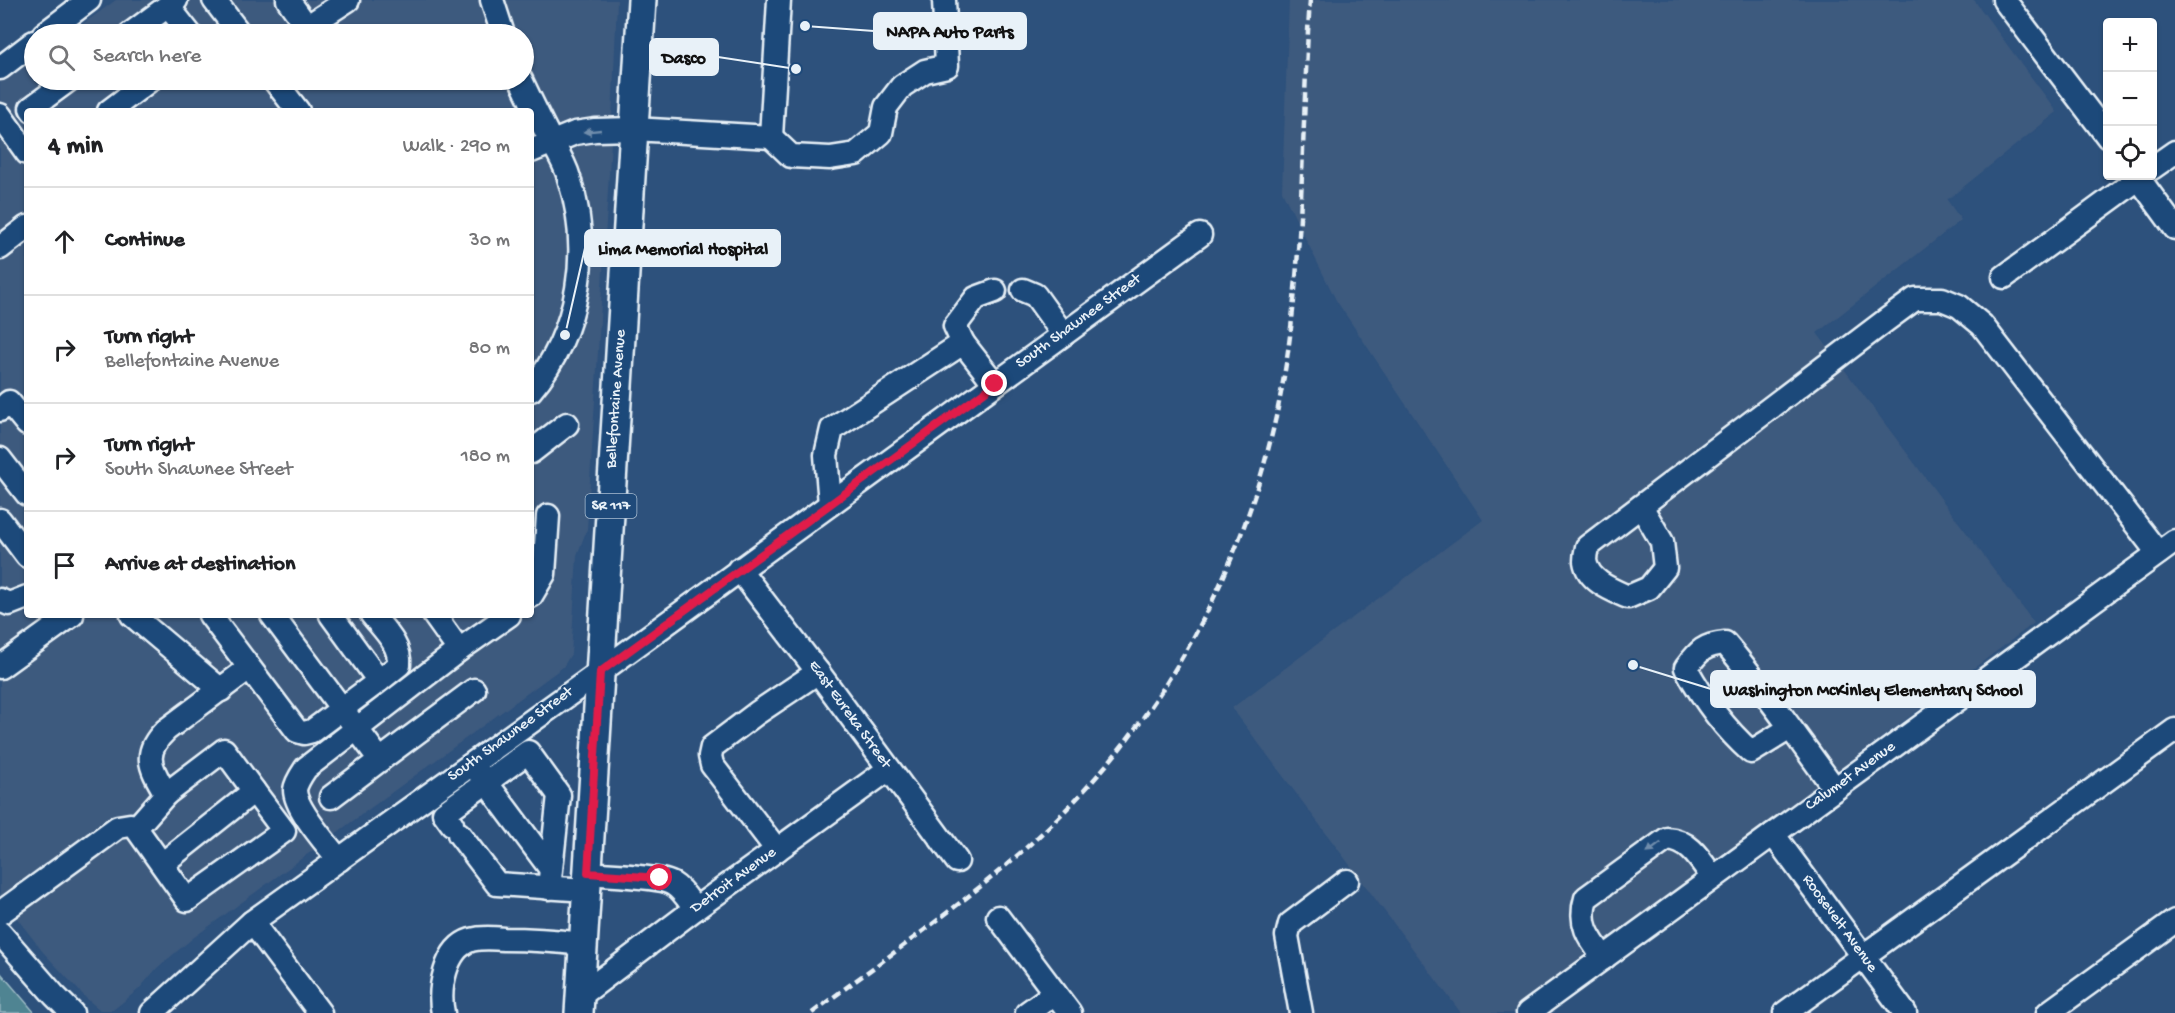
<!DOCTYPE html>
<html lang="en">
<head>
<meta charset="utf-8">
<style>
	body { margin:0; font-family:"Gochi Hand",sans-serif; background:#f6f6f6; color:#202124 }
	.controls { position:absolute; right:18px; top:18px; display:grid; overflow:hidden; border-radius:6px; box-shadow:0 2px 4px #0004 }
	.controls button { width:54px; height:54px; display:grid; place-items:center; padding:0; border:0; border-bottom:2px solid #e0e0e0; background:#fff; color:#202124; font:30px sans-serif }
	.stop { position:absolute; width:18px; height:18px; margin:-14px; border:4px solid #e11d48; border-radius:50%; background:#fff }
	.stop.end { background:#e11d48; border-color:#fff; box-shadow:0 2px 6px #0008 }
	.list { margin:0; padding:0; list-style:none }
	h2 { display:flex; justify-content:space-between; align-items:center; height:78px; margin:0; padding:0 24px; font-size:26px }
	h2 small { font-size:20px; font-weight:400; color:#757577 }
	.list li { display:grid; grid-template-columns:39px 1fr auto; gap:18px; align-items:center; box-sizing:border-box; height:108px; padding:0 24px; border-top:2px solid #e0e0e0 }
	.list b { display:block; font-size:22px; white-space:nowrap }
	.list p { margin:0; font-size:20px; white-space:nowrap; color:#757577 }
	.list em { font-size:20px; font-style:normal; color:#757577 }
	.icon { flex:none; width:33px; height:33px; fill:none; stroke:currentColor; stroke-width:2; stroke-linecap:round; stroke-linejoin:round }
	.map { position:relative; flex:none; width:2175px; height:1013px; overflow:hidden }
	.search { position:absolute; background:#fff; box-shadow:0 2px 4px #0004; left:24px; top:24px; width:510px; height:66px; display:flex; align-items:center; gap:15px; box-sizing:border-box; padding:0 21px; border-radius:33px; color:#757577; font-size:22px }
	.panel { position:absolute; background:#fff; box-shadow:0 2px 4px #0004; left:24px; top:108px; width:510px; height:510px; border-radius:6px }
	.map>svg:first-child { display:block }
	.built { fill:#3e5a7e; fill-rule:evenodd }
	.green { fill:#4f8492; stroke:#9cbac5; stroke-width:1.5 }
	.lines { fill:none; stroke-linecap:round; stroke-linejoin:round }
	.minor-casing { stroke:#e8f1f8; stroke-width:27 }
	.major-casing { stroke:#e8f1f8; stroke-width:32 }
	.minor { stroke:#1f4a7a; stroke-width:22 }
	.major { stroke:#1f4a7a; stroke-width:27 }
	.rail { stroke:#e8f1f8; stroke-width:4.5; stroke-dasharray:9 4.5; stroke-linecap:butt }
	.oneway { fill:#6f8dac }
	.route { stroke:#e11d48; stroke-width:8 }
	.labels { text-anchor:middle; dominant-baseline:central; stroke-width:4.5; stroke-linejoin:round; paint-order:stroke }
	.shield { fill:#1f4a7a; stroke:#acbfd2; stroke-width:1.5 }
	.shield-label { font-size:15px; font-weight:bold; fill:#e8f1f8 }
	.street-label { font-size:16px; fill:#e8f1f8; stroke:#1f4a7a }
	.leader { fill:none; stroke:#e8f1f8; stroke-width:2 }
	.callout-dot { fill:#e8f1f8; stroke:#1f4a7a; stroke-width:2 }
	.callout { fill:#e8f1f8; stroke:#e8f1f8; stroke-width:2 }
	.callout-label { font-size:18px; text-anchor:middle; font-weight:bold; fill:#111 }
</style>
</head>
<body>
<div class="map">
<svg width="2175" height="1013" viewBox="0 0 2175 1013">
	<rect width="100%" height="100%" fill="#2d517c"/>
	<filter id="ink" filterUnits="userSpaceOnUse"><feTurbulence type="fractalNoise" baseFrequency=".0167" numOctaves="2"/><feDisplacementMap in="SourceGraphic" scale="12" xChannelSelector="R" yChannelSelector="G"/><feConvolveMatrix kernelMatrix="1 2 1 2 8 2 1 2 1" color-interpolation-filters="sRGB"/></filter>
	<g filter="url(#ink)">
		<g class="built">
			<path d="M116 0H617L611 141 587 529 577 555 571 654 563 667 193 938 157 968 139 989 113 1010H100L86 998 43 952 0 896V73L6 80 34 60V80H524V34H69ZM27 111H531V615H27Z"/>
			<polygon points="1289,0 1974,0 2057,112 1947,200 1961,220 1817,333 2034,623 1515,1013 1461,1013 1232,708 1483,520 1336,300 1282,191"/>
		</g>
		<polygon class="green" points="0,972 35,1013 0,1013"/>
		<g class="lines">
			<defs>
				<g id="minor">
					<polyline points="214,0 240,34"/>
					<polyline points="288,0 303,21 311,24 348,0"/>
					<polyline points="492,0 503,34"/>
					<polyline points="2004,0 2108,137"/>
					<polyline points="168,6 190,34"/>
					<polyline points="44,34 89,0"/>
					<polyline points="130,34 176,0"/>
					<polyline points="0,68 34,42"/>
					<polyline points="274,80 298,111"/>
					<path d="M521 80C530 99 539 118 549 137 557 151 565 163 569 178 592 249 580 332 531 390"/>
					<polyline points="33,111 31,108 69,80"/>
					<polyline points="109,111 150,80"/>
					<polyline points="0,115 27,153"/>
					<polyline points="771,137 791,156 830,158 856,154 881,133 886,107 902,86 925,71 947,66 944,0"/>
					<polyline points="531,151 575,133 595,130 634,129 771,137 779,0"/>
					<polyline points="2152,168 2175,152"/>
					<polyline points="2137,176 2175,228"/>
					<polyline points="0,248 27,227"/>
					<polyline points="2004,277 2142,176"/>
					<polyline points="1023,290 1035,295 1063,334"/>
					<polyline points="963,343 955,326 976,298 995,291"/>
					<polyline points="0,410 9,402 27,424"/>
					<polyline points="531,452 567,424"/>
					<polyline points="0,459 27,494"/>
					<polyline points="830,504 826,455 832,429 963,343 995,384"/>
					<path d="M1641 506 1662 542 1665 568 1649 588 1628 597C1612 590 1588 581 1585 561 1585 557 1586 551 1587 547L1885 321 1915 299H1942L1959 306 1982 325 2158 553"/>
					<polyline points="0,520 27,556"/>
					<polyline points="739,569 818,672 957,861"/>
					<polyline points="531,596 544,574 548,516"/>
					<polyline points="0,600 9,604 27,597"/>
					<polyline points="132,615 221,690"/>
					<polyline points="210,615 297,731 304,733 312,731 379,681 331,615"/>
					<polyline points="272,615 380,760 331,797"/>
					<path d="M372 615C384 630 401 645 399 665L379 681"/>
					<polyline points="434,615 459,650"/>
					<polyline points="0,667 72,615"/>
					<path d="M1790 728 1751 752C1725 729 1703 699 1686 668 1699 651 1703 645 1725 643 1764 689 1799 740 1835 789"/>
					<polyline points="380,760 474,690"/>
					<polyline points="477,770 550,868"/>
					<polyline points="452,824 444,813 528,752 559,795 549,888"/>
					<path d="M136 828 166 794C151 768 141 754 166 730L249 668"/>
					<polyline points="459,834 497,884 587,890"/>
					<polyline points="1773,834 1905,1013"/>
					<polyline points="777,850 712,765 710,756 712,747 757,713 818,672"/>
					<path d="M339 860C327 844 295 809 295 790 296 782 302 774 306 768L459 650 509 615"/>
					<polyline points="162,864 254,791 224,750 166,794"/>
					<path d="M588 873C606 875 661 876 673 884 683 890 689 901 695 909"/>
					<polyline points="0,913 118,827 130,825 136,828 187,900 284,831 254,791"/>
					<polyline points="998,917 1070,1013"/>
					<polyline points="252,922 320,1013"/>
					<polyline points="0,933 54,995 72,1013"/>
					<path d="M1604 958C1589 938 1578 924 1586 898L1667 839C1690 840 1701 861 1713 878"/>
					<polyline points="580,996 695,909 889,769"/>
					<polyline points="152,1013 252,922 600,672 1200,235"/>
					<path d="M443 1013C438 990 445 948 471 940 482 937 493 938 504 939 531 939 557 941 583 944"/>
					<polyline points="1027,1013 1055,993"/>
					<polyline points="1301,1013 1287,936 1290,924 1347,881"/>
					<polyline points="1528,1013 2175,541"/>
					<polyline points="1785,1013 2175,730"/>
					<polyline points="2048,1013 2175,921"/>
				</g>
				<polyline id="major" points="579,1013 642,0"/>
			</defs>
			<use href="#minor" class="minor-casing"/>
			<use href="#major" class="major-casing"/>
			<use href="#minor" class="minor"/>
			<use href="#major" class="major"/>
			<path class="rail" d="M812 1013C888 956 969 901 1039 836 1181 704 1266 527 1290 336 1304 225 1302 112 1310 0"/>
		</g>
		<defs><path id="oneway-solid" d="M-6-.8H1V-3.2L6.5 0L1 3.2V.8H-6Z" transform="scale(1.5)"/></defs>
		<g class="oneway">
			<use href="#oneway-solid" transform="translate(592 131) rotate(174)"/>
			<use href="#oneway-solid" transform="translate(1654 848) rotate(143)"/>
		</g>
	</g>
	<g class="lines" filter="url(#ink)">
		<polyline class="route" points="660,878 588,873 600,672 995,384"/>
	</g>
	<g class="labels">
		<rect class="shield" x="585.5" y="494" width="51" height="24" rx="4.5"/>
		<g class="shield-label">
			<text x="611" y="506">SR 117</text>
		</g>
		<g class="street-label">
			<text transform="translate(1079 322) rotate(-36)">South Shawnee Street</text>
			<text transform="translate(617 399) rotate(-86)">Bellefontaine Avenue</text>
			<text transform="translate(849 715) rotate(54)">East Eureka Street</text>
			<text transform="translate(511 735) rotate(-36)">South Shawnee Street</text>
			<text transform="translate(1851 777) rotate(-36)">Calumet Avenue</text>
			<text transform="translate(734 881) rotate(-36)">Detroit Avenue</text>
			<text transform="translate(1839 924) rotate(54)">Roosevelt Avenue</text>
		</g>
	</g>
	<path class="leader" d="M805 26L874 31M796 69L718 57M565 335L585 248M1633 665L1711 689"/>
	<g class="callout-dot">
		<circle cx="805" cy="26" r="6"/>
		<circle cx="796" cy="69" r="6"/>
		<circle cx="565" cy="335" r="6"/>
		<circle cx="1633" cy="665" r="6"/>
	</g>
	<g class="callout">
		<rect x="874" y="13" width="152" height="36" rx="6"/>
		<rect x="650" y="39" width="68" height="36" rx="6"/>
		<rect x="585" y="230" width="195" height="36" rx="6"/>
		<rect x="1711" y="671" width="324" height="36" rx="6"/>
	</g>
	<g class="callout-label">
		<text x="950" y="37">NAPA Auto Parts</text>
		<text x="684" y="63">Dasco</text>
		<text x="683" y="254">Lima Memorial Hospital</text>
		<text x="1873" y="695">Washington McKinley Elementary School</text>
	</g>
</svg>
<div class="controls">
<button>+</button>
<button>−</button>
<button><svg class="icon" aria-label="locate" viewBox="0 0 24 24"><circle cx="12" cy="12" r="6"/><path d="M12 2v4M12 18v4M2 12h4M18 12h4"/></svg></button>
</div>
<div class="stop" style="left:660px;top:878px"></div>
<div class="stop end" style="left:995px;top:384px"></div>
<div class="search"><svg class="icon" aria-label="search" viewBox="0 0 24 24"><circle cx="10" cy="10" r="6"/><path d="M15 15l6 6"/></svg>Search here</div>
<section class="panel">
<h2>4 min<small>Walk · 290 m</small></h2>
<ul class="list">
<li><svg class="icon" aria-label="ahead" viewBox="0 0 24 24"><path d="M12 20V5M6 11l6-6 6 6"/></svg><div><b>Continue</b></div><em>30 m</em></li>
<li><svg class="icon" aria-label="right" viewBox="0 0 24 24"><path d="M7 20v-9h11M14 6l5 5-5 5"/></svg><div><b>Turn right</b><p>Bellefontaine Avenue</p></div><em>80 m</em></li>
<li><svg class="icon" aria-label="right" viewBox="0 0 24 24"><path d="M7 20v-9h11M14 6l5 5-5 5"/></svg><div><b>Turn right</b><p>South Shawnee Street</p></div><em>180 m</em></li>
<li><svg class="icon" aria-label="arrive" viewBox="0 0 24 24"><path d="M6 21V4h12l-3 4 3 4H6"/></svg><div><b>Arrive at destination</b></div></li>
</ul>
</section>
</div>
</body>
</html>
